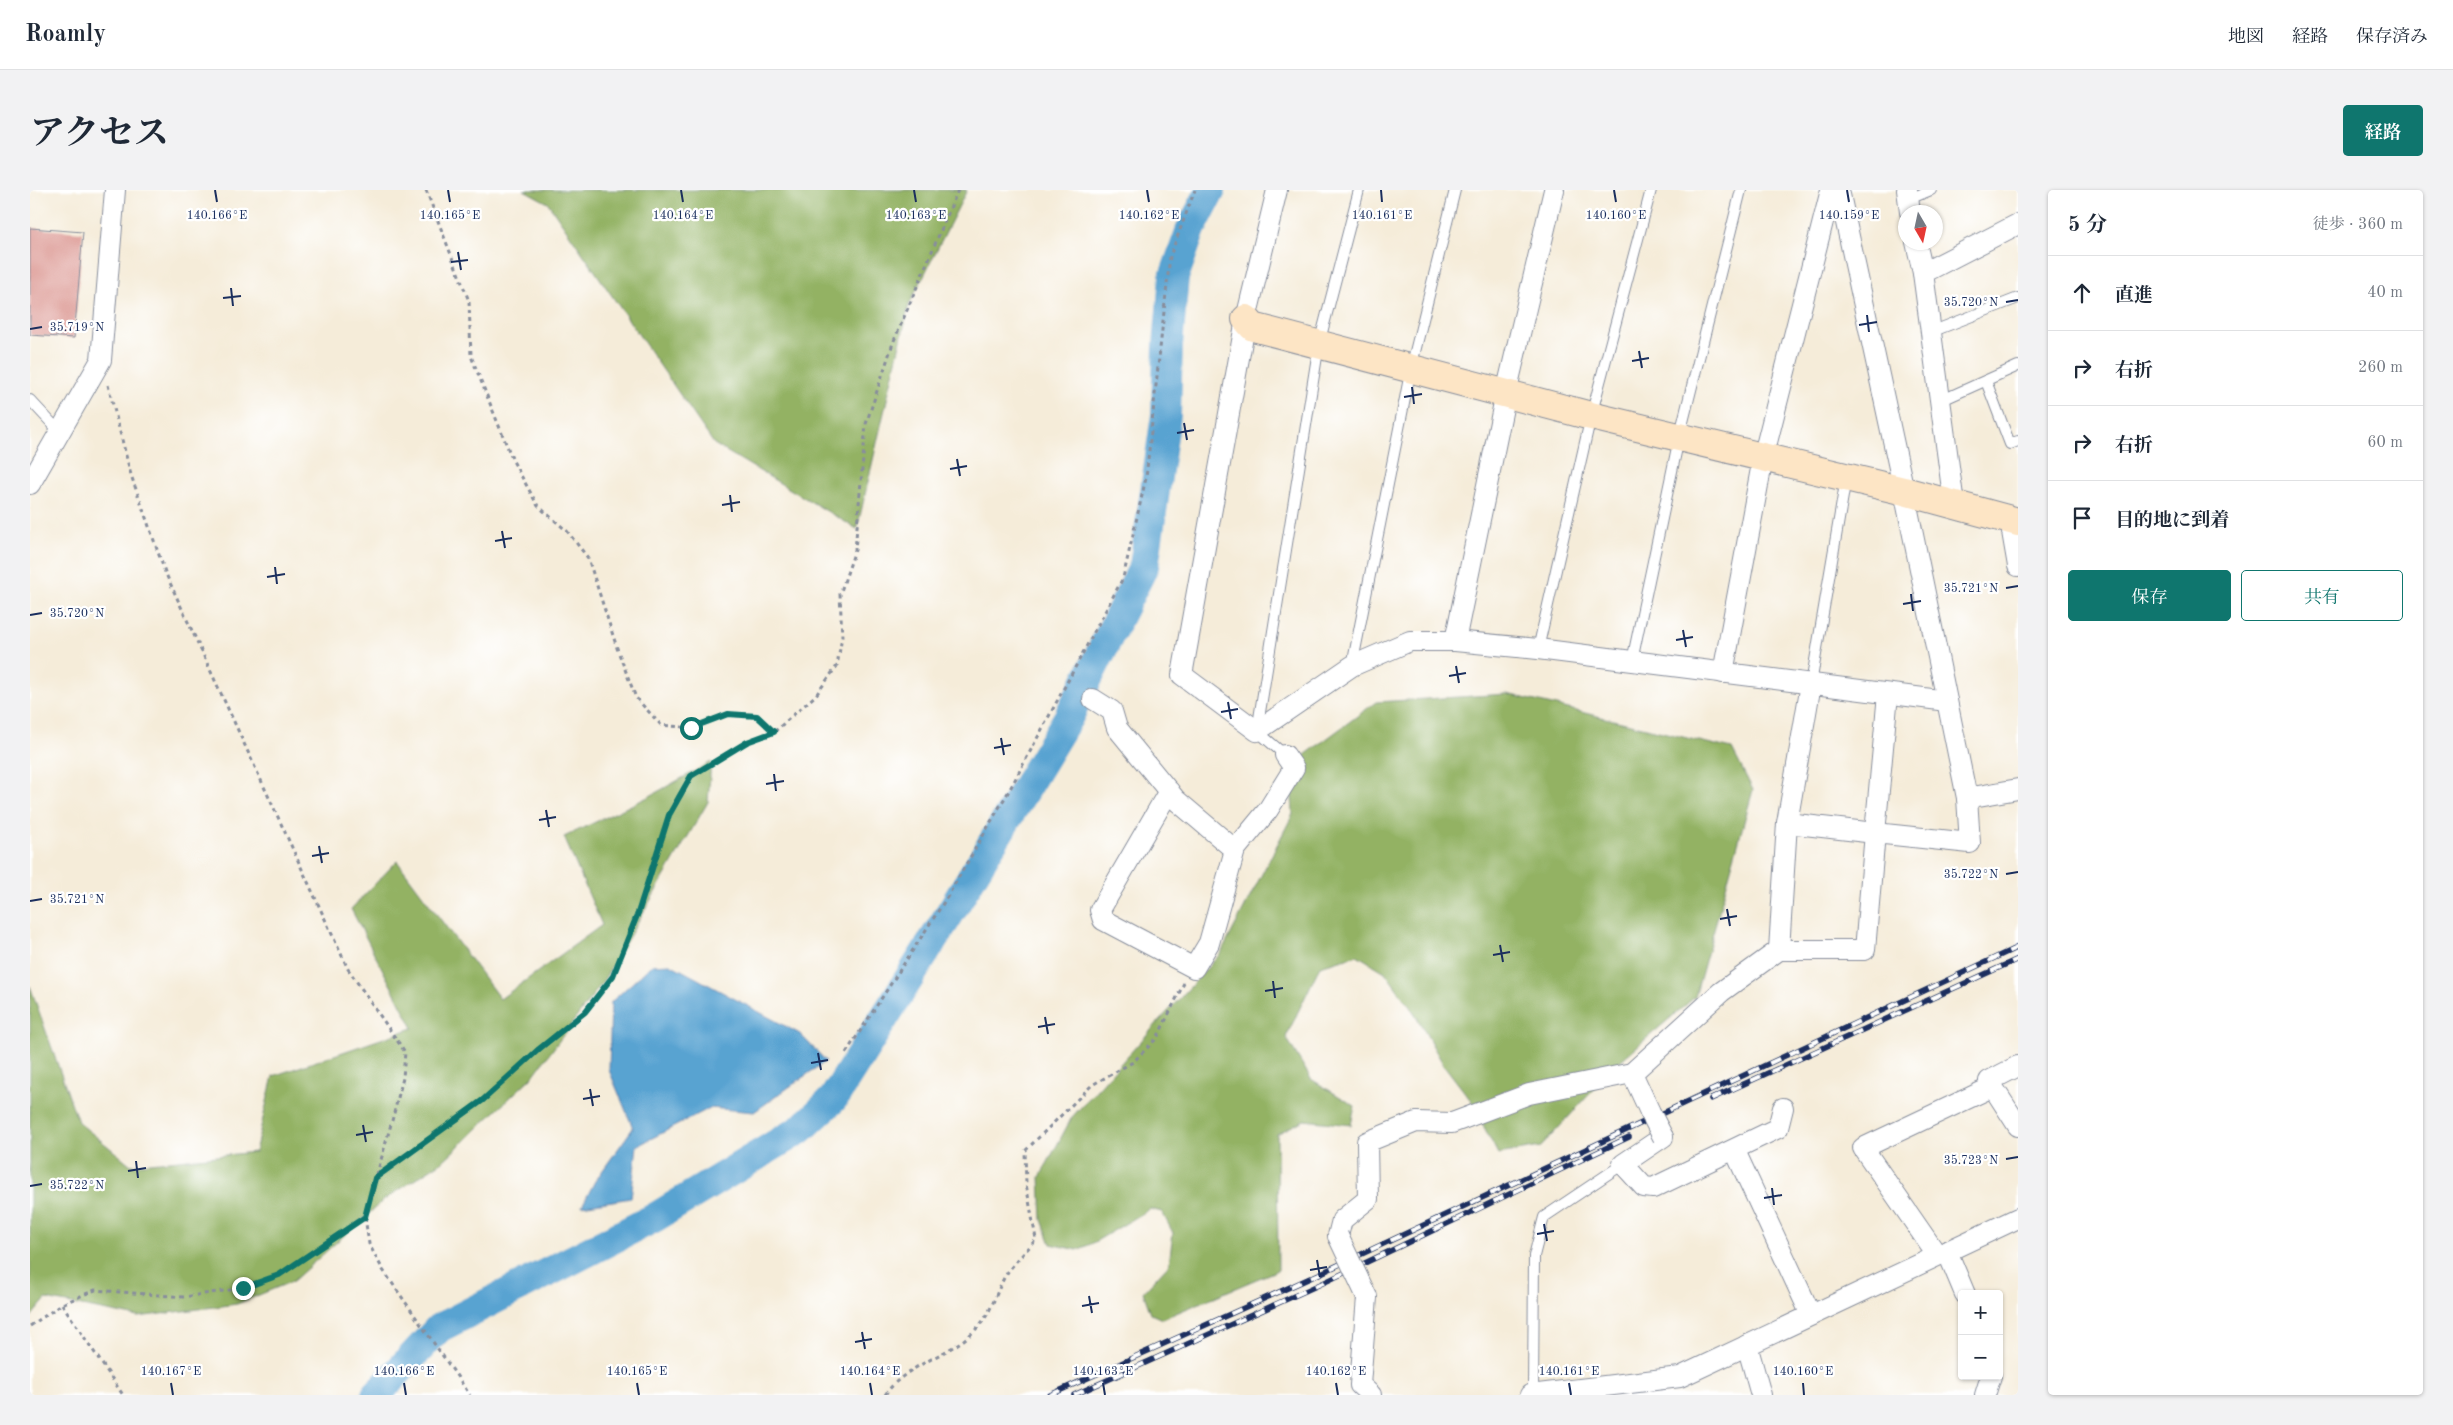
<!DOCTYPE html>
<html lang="ja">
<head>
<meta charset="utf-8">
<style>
	body { margin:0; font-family:"Old Standard TT","Noto Serif JP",serif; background:#f2f2f3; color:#1f2937 }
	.controls { position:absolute; right:15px; bottom:15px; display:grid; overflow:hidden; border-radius:5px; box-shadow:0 1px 4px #0004 }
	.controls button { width:45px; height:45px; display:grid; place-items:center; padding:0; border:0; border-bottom:1px solid #e0e1e3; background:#fff; color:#1f2937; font:25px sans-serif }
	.compass { position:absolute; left:1868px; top:15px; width:45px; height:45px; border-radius:50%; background:#fff; box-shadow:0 1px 4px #0004; rotate:171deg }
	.stop { position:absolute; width:15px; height:15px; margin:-11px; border:4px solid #0f766e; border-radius:50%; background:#fff }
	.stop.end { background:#0f766e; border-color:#fff; box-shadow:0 1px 5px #0008 }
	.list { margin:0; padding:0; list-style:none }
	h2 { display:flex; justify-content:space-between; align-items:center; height:65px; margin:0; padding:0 20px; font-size:21px }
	h2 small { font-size:16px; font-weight:400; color:#747a83 }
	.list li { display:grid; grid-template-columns:32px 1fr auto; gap:15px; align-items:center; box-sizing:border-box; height:75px; padding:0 20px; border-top:1px solid #e0e1e3 }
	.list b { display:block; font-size:19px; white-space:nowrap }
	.list em { font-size:16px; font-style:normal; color:#747a83 }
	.actions { display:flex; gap:10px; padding:15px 20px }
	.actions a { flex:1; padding:11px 0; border:1px solid #0f766e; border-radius:5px; text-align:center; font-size:18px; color:#0f766e }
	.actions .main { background:#0f766e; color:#fff }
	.icon { flex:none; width:28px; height:28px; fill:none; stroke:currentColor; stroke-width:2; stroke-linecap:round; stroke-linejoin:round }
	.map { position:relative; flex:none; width:1988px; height:1205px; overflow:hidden; border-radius:5px }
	header { display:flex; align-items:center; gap:30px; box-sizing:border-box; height:70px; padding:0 25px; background:#fff; border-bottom:1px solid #e0e1e3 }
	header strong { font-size:24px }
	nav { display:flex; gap:28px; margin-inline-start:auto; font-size:18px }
	.intro { display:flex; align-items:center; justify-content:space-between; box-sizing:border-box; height:120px; padding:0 30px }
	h1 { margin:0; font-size:35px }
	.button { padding:12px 22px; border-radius:5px; background:#0f766e; color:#fff; font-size:18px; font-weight:700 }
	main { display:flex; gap:30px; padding:0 30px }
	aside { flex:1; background:#fff; border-radius:5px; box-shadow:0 1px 4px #0004 }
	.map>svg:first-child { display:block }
	.forest { fill:#93b264; stroke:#577061 }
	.water { fill:#59a3d1; stroke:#3a6998 }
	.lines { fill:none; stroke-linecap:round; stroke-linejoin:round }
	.river { stroke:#59a3d1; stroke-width:30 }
	.building { fill:#dc9792 }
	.lane-casing { stroke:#888e9c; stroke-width:12 }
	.street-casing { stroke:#888e9c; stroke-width:22 }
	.secondary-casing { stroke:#888e9c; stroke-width:30 }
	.path { stroke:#888e9c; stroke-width:3; stroke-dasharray:4 4; stroke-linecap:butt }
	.lane { stroke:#fff; stroke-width:10 }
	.street { stroke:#fff; stroke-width:20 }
	.secondary { stroke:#fde5c5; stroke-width:28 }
	.rail-casing { stroke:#1b2f5e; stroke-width:5.5 }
	.rail { stroke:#fff; stroke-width:4; stroke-dasharray:11; stroke-linecap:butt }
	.street-bridge-casing { stroke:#888e9c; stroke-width:22; stroke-linecap:butt }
	.street-bridge { stroke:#fff; stroke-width:20 }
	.route { stroke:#0f766e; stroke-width:6 }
	.ticks { fill:none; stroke:#1b2f5e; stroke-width:2 }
	.ticks-label { font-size:12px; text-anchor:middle; fill:#1b2f5e; stroke:#fff; stroke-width:4.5; stroke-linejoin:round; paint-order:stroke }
</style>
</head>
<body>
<header>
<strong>Roamly</strong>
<nav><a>地図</a><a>経路</a><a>保存済み</a></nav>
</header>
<div class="intro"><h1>アクセス</h1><a class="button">経路</a></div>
<main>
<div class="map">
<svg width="1988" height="1205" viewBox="0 0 1988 1205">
	<rect width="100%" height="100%" fill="#fff"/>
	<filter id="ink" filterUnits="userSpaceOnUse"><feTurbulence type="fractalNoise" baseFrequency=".02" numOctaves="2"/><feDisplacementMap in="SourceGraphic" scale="10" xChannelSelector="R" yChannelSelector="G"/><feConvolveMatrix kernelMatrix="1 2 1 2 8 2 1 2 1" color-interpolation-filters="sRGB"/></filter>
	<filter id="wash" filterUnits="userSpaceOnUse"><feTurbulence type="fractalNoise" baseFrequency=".0096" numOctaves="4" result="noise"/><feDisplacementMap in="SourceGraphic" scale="20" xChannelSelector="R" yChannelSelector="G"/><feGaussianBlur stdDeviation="1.12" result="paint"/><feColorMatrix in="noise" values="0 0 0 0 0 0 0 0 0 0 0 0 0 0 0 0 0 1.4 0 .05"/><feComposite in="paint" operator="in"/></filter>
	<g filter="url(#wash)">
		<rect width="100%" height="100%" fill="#f5ecd9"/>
		<g class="forest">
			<polygon points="494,0 937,0 879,115 827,339 684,254 518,13"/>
			<polygon points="1477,504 1702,559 1723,600 1665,807 1590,871 1511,957 1468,964 1439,908 1413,874 1385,824 1355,782 1327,765 1290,776 1256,847 1281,889 1325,916 1321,935 1274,930 1247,944 1248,1080 1132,1129 1121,1124 1113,1102 1139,1074 1143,1043 1132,1022 1120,1019 1063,1053 1047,1060 1021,1054 1012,1030 1010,987 1042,927 1191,763 1263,624 1260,576 1346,512"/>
			<polygon points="681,572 678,612 572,793 503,886 413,971 354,1010 263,1091 207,1114 108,1127 16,1109 0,1128 0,796 48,932 101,975 225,962 243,886 383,838 321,719 367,671 470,809 572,735 534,647 618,607"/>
		</g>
		<polygon class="water" points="640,774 770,844 796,871 724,922 680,918 607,956 601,1008 552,1016 565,991 603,938 579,880 581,812 622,775"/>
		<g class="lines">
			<polyline class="river" points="346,1205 409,1138 624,1028 771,939 803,909 917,728 1038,528 1114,376 1136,225 1138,155 1144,87 1161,39 1181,0"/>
		</g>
		<g id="blocks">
			<polygon class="building" points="0,38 53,42 44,148 0,145"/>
		</g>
	</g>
	<g filter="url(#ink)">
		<use href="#blocks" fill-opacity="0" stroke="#888e9c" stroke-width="1"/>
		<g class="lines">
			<defs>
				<g id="lane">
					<polyline points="1877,10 1901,0"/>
					<polyline points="1901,142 1988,108"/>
					<polyline points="1956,191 1980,254 1988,251"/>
					<polyline points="0,210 30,242"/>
					<polyline points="1910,211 1988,176"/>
					<polyline points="1508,459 1561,226 1621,0"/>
					<polyline points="1602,471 1649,248 1711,0"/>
					<polyline points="1322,476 1381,178 1425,0"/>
					<polyline points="1781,494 1816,288"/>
					<polyline points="1255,565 1227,541 1289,154 1329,0"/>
					<polyline points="1503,1205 1504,1066 1514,1027 1593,974"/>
				</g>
				<g id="street">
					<polyline points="1247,0 1216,129 1152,485 1227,541 1322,476 1380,451 1425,451 1508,459 1917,511"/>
					<polyline points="1877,0 1880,22"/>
					<polyline points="1886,52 1893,83 1924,314"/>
					<polyline points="1893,83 1988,34"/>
					<polyline points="0,294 71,170 85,0"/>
					<polyline points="1980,330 1988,376"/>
					<polyline points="1425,451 1476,203 1524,0"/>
					<polyline points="1693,483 1733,268 1801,0"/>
					<polyline points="1063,509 1082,521 1087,538 1146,610 1205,660"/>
					<polyline points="1139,601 1070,720 1073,730 1164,778 1179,753 1205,660 1238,620 1264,578 1255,565"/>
					<polyline points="1937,608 1988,599"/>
					<polyline points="1757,633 1845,643 1858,504"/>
					<polyline points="1749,760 1757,633 1781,494"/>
					<polyline points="1988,876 1959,891 1988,936"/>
					<polyline points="1602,883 1620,922"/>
					<polyline points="1633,947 1593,974 1614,997 1623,998 1748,938 1753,918"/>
					<polyline points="1705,961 1781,1125"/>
					<polyline points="1308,1046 1312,1030 1338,1009 1337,952 1386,932 1422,933 1499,904 1602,883 1691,802 1749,760 1835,760 1845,643 1940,653 1937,608 1874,301 1809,0"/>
					<polyline points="1917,1061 1935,1104"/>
					<polyline points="1907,1065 1833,958 1962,897"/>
					<polyline points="1337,1107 1330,1195 1341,1205"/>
					<polyline points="1717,1155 1731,1205"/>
					<polyline points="1500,1205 1650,1187 1988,1028"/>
					<polyline points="1955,1205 1961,1186"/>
				</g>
				<polyline id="secondary" points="1216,129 1223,137 1561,226 1874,301 1988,332"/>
			</defs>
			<use href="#lane" class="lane-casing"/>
			<use href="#street" class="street-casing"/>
			<use href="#secondary" class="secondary-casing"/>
			<g class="path">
				<polyline points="396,0 439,111 441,166 483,271 508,316 537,341 558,368 588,461 606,508 631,535 661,538 698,524 727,526 744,542"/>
				<polyline points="78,195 101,285 135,382 318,779 375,862 373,888 363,927 335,1027 339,1054 353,1080 440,1205"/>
				<polyline points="816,863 916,709 980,599 1093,388 1116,288 1140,66 1165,0"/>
				<polyline points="345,988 453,910 509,859 555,822 583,786 608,723 639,625 661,586 717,552 744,542 786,505 807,476 812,447 810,404 825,360 836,234 863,153 928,0"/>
				<polyline points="32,1114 93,1205"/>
				<polyline points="0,1136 32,1114 65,1100 154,1107 213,1098 249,1085 335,1027"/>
				<path d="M855 1205C876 1173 922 1166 947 1138 961 1124 965 1105 974 1088 982 1074 996 1062 1006 1049L996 994 995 961 1062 895 1103 872 1127 848 1154 793"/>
			</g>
			<use href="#lane" class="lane"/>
			<use href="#street" class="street"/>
			<use href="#secondary" class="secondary"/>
			<defs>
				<g id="rail">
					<polyline points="1681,909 1988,769"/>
					<polyline points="1020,1205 1289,1084 1988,757"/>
					<polyline points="1044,1205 1295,1092 1599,947"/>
				</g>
			</defs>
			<use href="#rail" class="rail-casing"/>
			<use href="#rail" class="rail"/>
			<defs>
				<g id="street-bridge">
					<polyline points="1620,922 1633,947"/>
					<polyline points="1308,1046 1337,1107"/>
				</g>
			</defs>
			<use href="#street-bridge" class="street-bridge-casing"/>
			<use href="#street-bridge" class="street-bridge"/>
		</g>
	</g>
	<g class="lines" filter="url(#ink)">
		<polyline class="route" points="213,1098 249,1085 335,1027 345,988 453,910 509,859 555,822 583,786 608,723 639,625 661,586 717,552 744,542 727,526 698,524 661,538"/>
	</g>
	<path class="ticks" d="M185 0 187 12M418 0 420 12M651 0 653 12M884 0 886 12M1117 0 1119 12M1351 0 1352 12M1584 0 1586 12M1817 0 1819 12M428 62 431 80M421 72 438 70M201 98 203 116M193 108 211 106M1976 112 1988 110M1837 125 1839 142M1829 135 1847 132M0 139 12 137M1609 161 1612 178M1602 171 1619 168M1382 197 1384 214M1374 207 1392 204M1154 233 1157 250M1147 243 1164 240M927 269 930 286M920 279 937 276M700 305 702 322M692 315 710 312M472 341 475 358M465 351 482 348M245 377 247 394M237 387 255 384M1976 398 1988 396M1881 404 1883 421M1873 414 1891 411M0 425 12 423M1653 440 1656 457M1646 450 1663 447M1426 476 1429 493M1419 486 1436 483M1198 512 1201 529M1191 522 1208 519M971 548 974 565M964 558 981 555M744 584 746 601M736 594 754 591M516 620 519 637M509 630 526 627M289 656 292 673M282 666 299 663M1976 684 1988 682M0 711 12 709M1697 719 1700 736M1690 729 1707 726M1470 755 1473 772M1463 765 1480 762M1243 791 1245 808M1235 801 1253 798M1015 827 1018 844M1008 837 1025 834M788 863 791 880M781 873 798 870M560 899 563 916M553 909 570 906M333 935 336 952M326 945 343 942M1976 969 1988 967M106 971 108 988M98 981 116 978M0 996 12 994M1742 998 1744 1015M1734 1008 1752 1005M1514 1034 1517 1051M1507 1044 1524 1041M1287 1070 1290 1087M1280 1080 1297 1077M1059 1106 1062 1123M1052 1116 1069 1113M832 1142 835 1159M825 1152 842 1149M141 1193 143 1205M374 1193 376 1205M607 1193 609 1205M840 1193 842 1205M1073 1193 1075 1205M1306 1193 1308 1205M1539 1193 1541 1205M1773 1193 1774 1205"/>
	<g class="ticks-label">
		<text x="187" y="29">140.166°E</text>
		<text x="420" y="29">140.165°E</text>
		<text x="653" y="29">140.164°E</text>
		<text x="886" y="29">140.163°E</text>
		<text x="1119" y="29">140.162°E</text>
		<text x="1352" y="29">140.161°E</text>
		<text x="1586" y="29">140.160°E</text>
		<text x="1819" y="29">140.159°E</text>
		<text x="1941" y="116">35.720°N</text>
		<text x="47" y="141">35.719°N</text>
		<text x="1941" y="402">35.721°N</text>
		<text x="47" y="427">35.720°N</text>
		<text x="1941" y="688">35.722°N</text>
		<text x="47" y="713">35.721°N</text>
		<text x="1941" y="974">35.723°N</text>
		<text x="47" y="999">35.722°N</text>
		<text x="141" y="1185">140.167°E</text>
		<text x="374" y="1185">140.166°E</text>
		<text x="607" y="1185">140.165°E</text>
		<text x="840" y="1185">140.164°E</text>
		<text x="1073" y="1185">140.163°E</text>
		<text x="1306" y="1185">140.162°E</text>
		<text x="1539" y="1185">140.161°E</text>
		<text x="1773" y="1185">140.160°E</text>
	</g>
</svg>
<div class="controls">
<button>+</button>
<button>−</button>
</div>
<svg class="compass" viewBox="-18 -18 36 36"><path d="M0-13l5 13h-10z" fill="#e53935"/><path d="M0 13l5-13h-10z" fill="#747a83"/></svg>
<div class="stop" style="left:661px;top:538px"></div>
<div class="stop end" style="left:213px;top:1098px"></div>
</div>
<aside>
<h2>5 分<small>徒歩 · 360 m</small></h2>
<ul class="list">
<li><svg class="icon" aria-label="ahead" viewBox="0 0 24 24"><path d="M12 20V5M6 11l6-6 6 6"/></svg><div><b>直進</b></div><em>40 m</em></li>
<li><svg class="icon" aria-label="right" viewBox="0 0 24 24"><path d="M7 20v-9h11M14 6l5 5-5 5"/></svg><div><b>右折</b></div><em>260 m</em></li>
<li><svg class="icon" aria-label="right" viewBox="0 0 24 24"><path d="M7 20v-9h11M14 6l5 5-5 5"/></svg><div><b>右折</b></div><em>60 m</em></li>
<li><svg class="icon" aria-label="arrive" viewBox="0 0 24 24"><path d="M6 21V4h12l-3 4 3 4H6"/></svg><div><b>目的地に到着</b></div></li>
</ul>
<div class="actions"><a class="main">保存</a><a>共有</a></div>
</aside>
</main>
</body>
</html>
